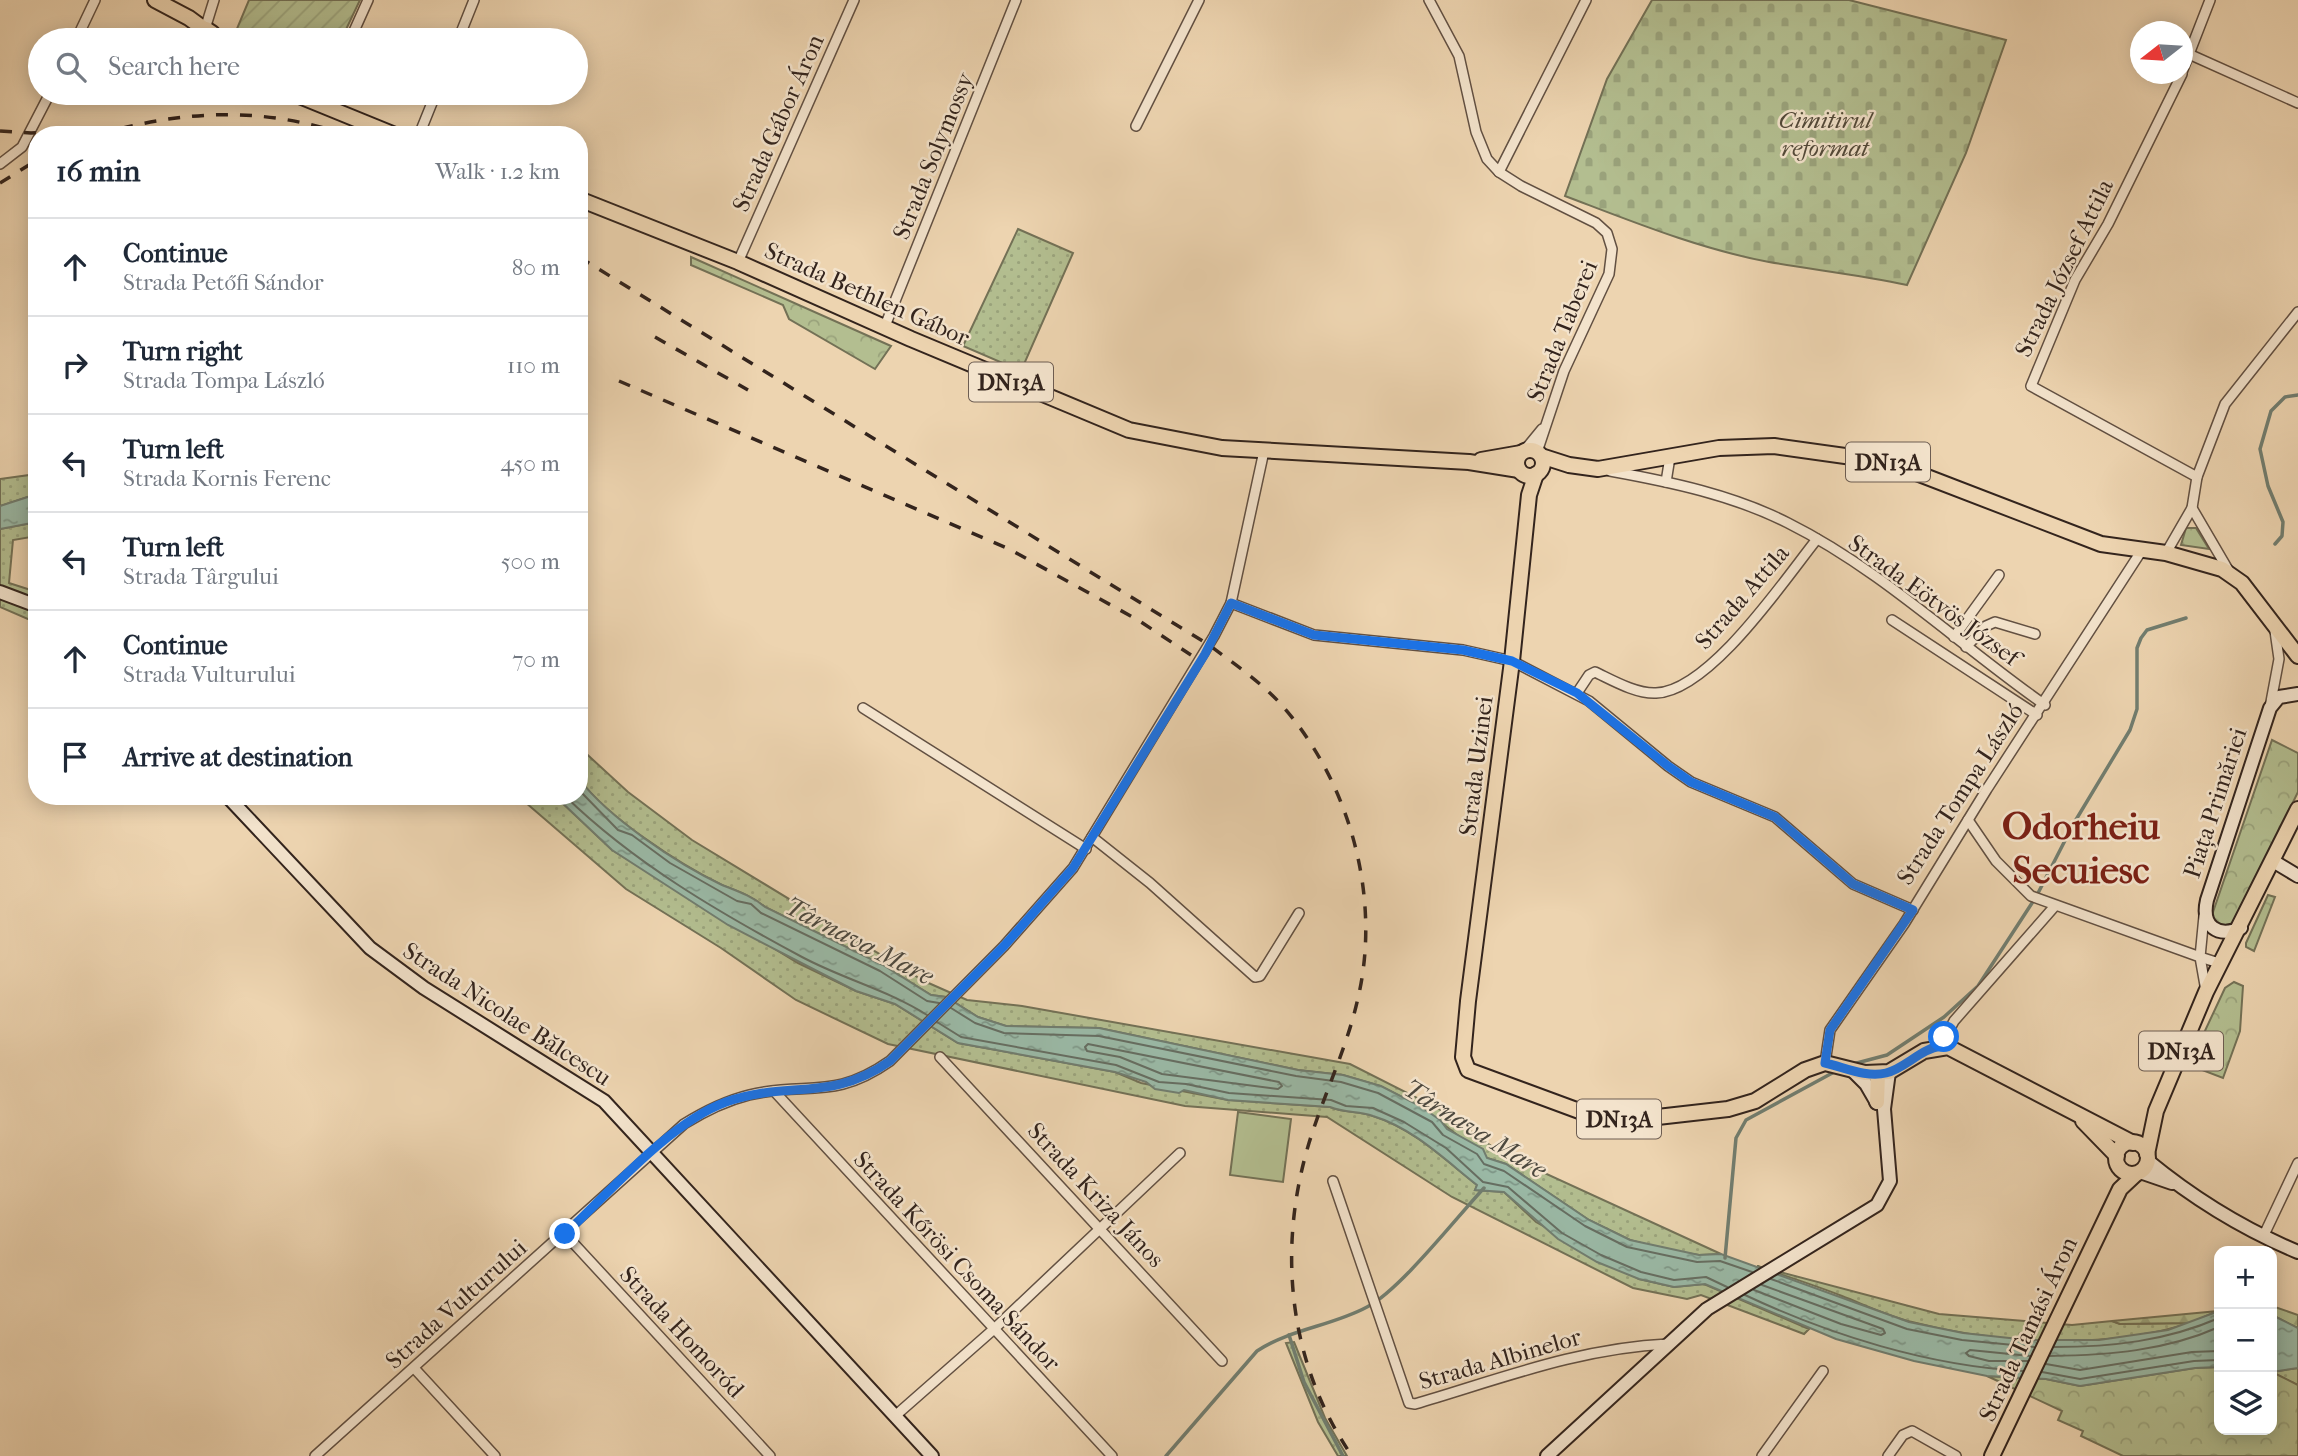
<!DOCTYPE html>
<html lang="en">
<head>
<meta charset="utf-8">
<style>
	body { margin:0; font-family:"IM FELL French Canon",serif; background:#f6f6f7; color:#1f2937 }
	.controls { position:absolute; right:21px; bottom:21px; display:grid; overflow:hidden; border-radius:14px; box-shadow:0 4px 18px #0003 }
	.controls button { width:63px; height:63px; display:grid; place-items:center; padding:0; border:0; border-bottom:2px solid #e0e1e3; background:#fff; color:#1f2937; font:35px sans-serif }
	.compass { position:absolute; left:2130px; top:21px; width:63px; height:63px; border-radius:50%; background:#fff; box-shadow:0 4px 18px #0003; rotate:253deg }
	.stop { position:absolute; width:21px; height:21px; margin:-16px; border:5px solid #1a73e8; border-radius:50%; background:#fff }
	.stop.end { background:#1a73e8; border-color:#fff; box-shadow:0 2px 7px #0008 }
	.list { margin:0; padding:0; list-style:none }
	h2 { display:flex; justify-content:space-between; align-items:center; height:91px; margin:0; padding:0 28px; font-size:30px }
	h2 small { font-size:23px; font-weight:400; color:#747a83 }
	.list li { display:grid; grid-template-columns:46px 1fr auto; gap:21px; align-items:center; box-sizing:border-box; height:98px; padding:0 28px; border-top:2px solid #e0e1e3 }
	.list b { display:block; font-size:26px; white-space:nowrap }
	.list p { margin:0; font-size:23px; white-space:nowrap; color:#747a83 }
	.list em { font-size:23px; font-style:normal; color:#747a83 }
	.icon { flex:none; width:38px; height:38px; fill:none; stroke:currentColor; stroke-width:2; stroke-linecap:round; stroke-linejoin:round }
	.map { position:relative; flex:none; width:2298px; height:1456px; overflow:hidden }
	.search { position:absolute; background:#fff; box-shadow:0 4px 18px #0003; left:28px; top:28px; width:560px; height:77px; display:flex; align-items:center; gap:18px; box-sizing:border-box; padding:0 24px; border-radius:38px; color:#747a83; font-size:26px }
	.panel { position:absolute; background:#fff; box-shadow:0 4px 18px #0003; left:28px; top:126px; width:560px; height:679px; border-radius:28px }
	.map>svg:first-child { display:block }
	.grass { fill:url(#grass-dots); stroke:#737156; stroke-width:2 }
	.forest { fill:url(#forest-firs); stroke:#737156; stroke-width:2 }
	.cemetery { fill:url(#cemetery-stones); stroke:#737156; stroke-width:2 }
	.park { fill:url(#park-crowns); stroke:#737156; stroke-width:2 }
	.garden { fill:url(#garden-furrows); stroke:#737156; stroke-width:2 }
	.pitch { fill:#b3be90; stroke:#737156; stroke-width:2 }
	.water { fill:url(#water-ripples); stroke:#717d6f; stroke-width:2 }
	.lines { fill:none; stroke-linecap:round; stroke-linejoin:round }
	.shore { stroke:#666e62; stroke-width:2 }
	.stream { stroke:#717d6f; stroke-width:3.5 }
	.street-casing { stroke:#625042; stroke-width:12 }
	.secondary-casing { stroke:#33241d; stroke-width:16 }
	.primary-casing { stroke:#33241d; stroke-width:18 }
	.street { stroke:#f3e3cc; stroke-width:9 }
	.secondary { stroke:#f3e3cc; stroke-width:12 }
	.primary { stroke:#edd4b0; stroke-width:14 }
	.rail { stroke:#33241d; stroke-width:3.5; stroke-dasharray:12 12; stroke-linecap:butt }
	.route { stroke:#1a73e8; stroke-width:9 }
	.labels { text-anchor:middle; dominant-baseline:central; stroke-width:5; stroke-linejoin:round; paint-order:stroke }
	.shield { fill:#f3e3cc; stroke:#6d5d52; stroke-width:2 }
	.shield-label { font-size:23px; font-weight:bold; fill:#33241d }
	.park-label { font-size:24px; font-style:italic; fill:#534a3a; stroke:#f3e3cc }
	.street-label { font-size:24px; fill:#33241d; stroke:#f3e3cc }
	.water-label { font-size:26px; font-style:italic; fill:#4d493f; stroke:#f3e3cc }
	.town-label { font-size:38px; font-weight:bold; fill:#7a1f14; stroke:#f3e3cc }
</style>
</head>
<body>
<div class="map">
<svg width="2298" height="1456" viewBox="0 0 2298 1456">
	<defs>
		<pattern id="grass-dots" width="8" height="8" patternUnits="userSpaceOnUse" patternTransform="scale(1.75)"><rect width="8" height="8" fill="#b3be90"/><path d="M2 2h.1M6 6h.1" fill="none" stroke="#9aa37c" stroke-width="1.8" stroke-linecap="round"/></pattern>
		<pattern id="forest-firs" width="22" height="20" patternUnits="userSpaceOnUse" patternTransform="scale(1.75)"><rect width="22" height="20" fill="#b3be90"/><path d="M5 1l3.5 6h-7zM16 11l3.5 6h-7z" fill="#9aa37c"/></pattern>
		<pattern id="cemetery-stones" width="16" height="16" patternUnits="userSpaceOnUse" patternTransform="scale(1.75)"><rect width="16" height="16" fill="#b3be90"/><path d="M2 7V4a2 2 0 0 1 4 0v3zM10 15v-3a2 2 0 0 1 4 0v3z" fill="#9aa37c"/></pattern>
		<pattern id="park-crowns" width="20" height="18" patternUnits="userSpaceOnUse" patternTransform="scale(1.75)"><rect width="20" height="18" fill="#b3be90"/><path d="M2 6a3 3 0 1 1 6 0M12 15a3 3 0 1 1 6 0" fill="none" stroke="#9aa37c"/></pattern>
		<pattern id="garden-furrows" width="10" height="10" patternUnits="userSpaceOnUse" patternTransform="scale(1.75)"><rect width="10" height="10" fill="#b3be90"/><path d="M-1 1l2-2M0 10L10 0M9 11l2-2" fill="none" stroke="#9aa37c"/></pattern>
		<pattern id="water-ripples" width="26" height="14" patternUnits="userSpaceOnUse" patternTransform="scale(1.75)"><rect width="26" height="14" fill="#9ab9a6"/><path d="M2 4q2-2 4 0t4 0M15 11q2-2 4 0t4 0" fill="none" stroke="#7e9687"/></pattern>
	</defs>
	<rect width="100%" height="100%" fill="#edd4b0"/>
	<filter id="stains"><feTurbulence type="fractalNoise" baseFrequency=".00286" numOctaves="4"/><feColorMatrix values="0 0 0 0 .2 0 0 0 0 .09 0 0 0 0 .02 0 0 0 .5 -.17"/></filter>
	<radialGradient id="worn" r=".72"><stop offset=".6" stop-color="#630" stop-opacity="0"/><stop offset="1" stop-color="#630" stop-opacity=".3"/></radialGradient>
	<g class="grass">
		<polygon points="1018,229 1073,253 1021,371 963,346"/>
		<polygon points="37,474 37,494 0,506 0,479"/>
		<polygon points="37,522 37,536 13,540 9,583 37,592 37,623 0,607 0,529"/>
		<path d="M579 747 628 792 692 840 924 981 967 1000 1022 1006 1350 1064 1443 1111 1501 1153 1721 1254 1699 1255 1667 1250 1630 1240 1589 1220 1506 1164 1487 1158 1420 1106 1380 1086 1343 1075 1298 1070 1099 1028 1006 1026 978 1017 946 997 931 995 883 965 765 907C752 896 737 891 722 885 677 863 609 818 579 779Z"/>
		<path d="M518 796H555L612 850 798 963 856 991 895 1004 958 1043 1115 1072 1141 1083 1228 1100 1330 1107C1345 1113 1358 1111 1373 1116 1414 1129 1444 1159 1477 1185L1475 1190 1504 1192 1536 1222 1639 1279 1674 1287 1704 1284 1809 1329 1804 1334 1701 1295 1687 1299 1633 1288 1452 1197 1327 1117 1185 1106 888 1044 796 1000 721 948 626 889Z"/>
		<path d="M1757 1266 1939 1314 2072 1325 2112 1321 2120 1324 2190 1323C2107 1350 1995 1344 1912 1322 1888 1316 1865 1305 1842 1296 1814 1285 1785 1276 1757 1266Z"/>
		<polygon points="1294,1342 1325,1418 1347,1456 1338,1456 1318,1422 1286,1343"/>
		<polygon points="2298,1368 2298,1385 2272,1372"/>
	</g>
	<g class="forest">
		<polygon points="2272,1306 2298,1315 2298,1328 2272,1315"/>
		<polygon points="2218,1311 2190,1323 2120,1324 2112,1321"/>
	</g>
	<path class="cemetery" d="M1652 0H1849L2006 40 1966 153 1907 285C1861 275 1815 270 1769 262 1699 249 1631 221 1565 196L1607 79Z"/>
	<g class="park">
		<polygon points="691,257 891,346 875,369 789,319 783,305 691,265"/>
		<polygon points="2186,528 2196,528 2209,549 2181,545"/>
		<polygon points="2272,740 2298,753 2298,792 2233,925 2214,926 2212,915"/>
		<polygon points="2268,895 2275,897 2254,951 2246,947 2246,943"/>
		<polygon points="2234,982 2243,986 2240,1031 2223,1078 2189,1065 2225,988"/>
		<polygon points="2219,1367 2219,1430 2272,1430 2272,1372 2298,1385 2298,1456 2123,1456 2081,1436 2083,1431 2058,1420 2062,1411 1987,1376 2046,1379 2080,1386 2195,1368"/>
	</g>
	<polygon class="garden" points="249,0 360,0 341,40 250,40 236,31"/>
	<polygon class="pitch" points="1238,1112 1291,1119 1283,1182 1230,1175"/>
	<g class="water">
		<polygon points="37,494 37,522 0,529 0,506"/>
		<path d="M579 779C609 818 677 864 722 885 737 891 752 896 765 907L883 965 931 995 946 997 978 1017 1006 1026 1099 1028 1298 1070 1343 1075 1381 1086 1420 1106 1440 1120 1447 1129 1483 1149 1487 1158 1506 1164 1589 1220 1630 1240 1699 1255 1721 1254 1909 1322 1963 1333 2028 1340H2099L2168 1330 2219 1311V1367L2195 1368 2080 1386 2046 1379 1987 1376 1914 1361 1836 1339 1705 1284 1674 1287 1639 1279 1597 1262 1558 1239 1504 1192 1475 1190 1477 1185C1444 1159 1413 1128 1373 1116 1358 1111 1345 1113 1330 1107L1228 1100 1184 1090 1179 1093 1155 1089 1146 1082 1115 1072 958 1043 895 1004 856 991 728 925 612 850 555 796H579Z"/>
		<polygon points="2272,1315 2298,1328 2298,1368 2272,1372"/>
	</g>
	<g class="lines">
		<g class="shore">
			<polyline points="579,790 618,830 632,835 670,863 737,901 751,904 761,913 880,971 927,1001 939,1003"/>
			<path d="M565 796C634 863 718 912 802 957 843 979 888 990 927 1015"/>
			<polyline points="951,1008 975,1023 1004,1033 1099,1036 1296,1076 1341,1082 1378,1093 1432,1122 1443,1135 1477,1154 1484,1164 1504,1171 1585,1226 1627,1247 1697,1262 1720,1261 1752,1272"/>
			<polyline points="937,1022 961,1037 1116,1065 1159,1082 1186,1084 1229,1093 1331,1100 1346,1106 1373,1108 1404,1122 1446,1148 1483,1182 1508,1187 1562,1233 1601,1255 1641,1272 1674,1280 1706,1277 1727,1287"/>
			<polygon points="1088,1044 1279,1082 1282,1086 1278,1089 1162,1074 1120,1057 1087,1051 1085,1047"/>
			<polyline points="1771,1279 1907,1329 1962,1340 2034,1347"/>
			<polyline points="1754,1290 1841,1324 1881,1335 1885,1333 1883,1329 1762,1285"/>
			<path d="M1745 1295C1830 1335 1929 1366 2023 1371"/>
			<path d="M2054 1347C2112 1347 2166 1341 2219 1318"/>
			<path d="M2050 1356C2109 1355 2165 1351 2219 1327"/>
			<polyline points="2028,1361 1989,1361 1969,1356 1966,1353 1970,1350 2030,1356"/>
			<polyline points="2046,1364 2080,1370 2192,1352 2219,1351"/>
			<polyline points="2042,1372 2080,1379 2194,1361 2219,1360"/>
		</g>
		<g class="stream">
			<polyline points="2275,544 2282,536 2283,522 2268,486 2260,449 2271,411 2285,397 2298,395"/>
			<polyline points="1853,1064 1887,1055 1944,1017 1978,986 2036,897 2074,823 2130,730 2137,709 2137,648 2141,638 2147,630 2186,618"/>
			<polyline points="1725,1258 1736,1138 1746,1120 1836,1071"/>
			<polyline points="1289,1335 1304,1382 1343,1456"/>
			<path d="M1166 1456 1257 1351C1290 1329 1332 1326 1367 1307 1400 1290 1456 1218 1484 1188"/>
		</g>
		<defs>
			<g id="street">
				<polyline points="1429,0 1459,56 1476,132 1487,159 1499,172 1521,186 1596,223 1607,233 1612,249 1609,274 1564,371 1537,452"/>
				<polyline points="205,29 214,0"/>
				<polyline points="76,40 95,0"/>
				<polyline points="350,40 368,0"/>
				<polyline points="458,40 474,0"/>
				<polyline points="2191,55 2298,103"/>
				<polyline points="2182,72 2210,0"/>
				<polyline points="2182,74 2108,224 2075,280 2031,386 2197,477"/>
				<polyline points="1136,126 1199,0"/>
				<polyline points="419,135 436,93"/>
				<polyline points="0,164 22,147 50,93"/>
				<polyline points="1499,172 1586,0"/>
				<polyline points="738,262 854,0"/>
				<polyline points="885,326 1016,0"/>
				<polyline points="1524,451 1542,429"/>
				<path d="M1610 471C1671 482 1733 495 1788 523 1882 570 1959 645 2045 705"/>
				<polyline points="1666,482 1670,457"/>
				<polyline points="2192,508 2230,573"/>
				<polyline points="2166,553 2192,508 2197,477 2225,404 2298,312"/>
				<polyline points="1231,603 1314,635 1463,650 1512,661 1589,701 1668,766 1691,782 1775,817 1853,884 1913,910"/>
				<polyline points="1892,620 2037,715"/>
				<polyline points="1954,637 1999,575"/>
				<polyline points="1966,647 1986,626 1995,622 2035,634"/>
				<path d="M1577 693 1589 675 1595 672C1612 680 1636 694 1656 693 1710 691 1785 579 1817 539"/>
				<polyline points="2270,707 2279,659 2275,631"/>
				<polyline points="863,708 1086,849"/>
				<polyline points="1968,820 1996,861 2031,896 2200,957 2206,991"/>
				<polyline points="1092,837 1150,883 1255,977 1260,976 1299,913"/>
				<polyline points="2204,916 2200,957 2222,964"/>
				<polyline points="1941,1046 1954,1021 2054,907"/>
				<polyline points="940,1057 1222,1361"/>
				<polyline points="1825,1063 1830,1030 1904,924 1987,789 2142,550"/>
				<polyline points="774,1091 1112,1456"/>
				<path d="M1333 1181 1409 1403 1415 1404C1500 1379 1579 1348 1668 1344"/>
				<polyline points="565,1234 770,1456"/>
				<polyline points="2263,1237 2298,1163"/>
				<polyline points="414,1368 495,1456"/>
				<polyline points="895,1416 994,1329 1180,1153"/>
				<path d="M315 1456 684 1124C705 1111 725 1101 749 1095 807 1081 833 1101 890 1061L1004 946 1073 868 1214 636 1231 603 1264 451"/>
				<polyline points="1762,1456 1823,1371"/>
				<polyline points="1888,1456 1903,1435 1912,1431 1956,1456"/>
			</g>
			<g id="secondary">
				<polyline points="0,592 37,606"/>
				<polyline points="227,796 370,948 424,988 604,1101 932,1456"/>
				<polyline points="2273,861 2298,876"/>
				<path d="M2241 928C2217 938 2201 926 2207 900L2270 708 2279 697 2298 694"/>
				<polyline points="1852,1070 1866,1084 1877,1103"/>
				<path d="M2148 1161C2193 1198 2243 1229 2298 1252"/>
				<polyline points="2140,1172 2172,1183"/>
				<polyline points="1547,1456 1707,1309 1877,1205 1890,1181 1884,1109 1889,1072"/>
			</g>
			<g id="primary">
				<polyline points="155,0 189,18 204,29"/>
				<polyline points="199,40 200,32 206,29 212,33 211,40"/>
				<polyline points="292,93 395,135"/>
				<polyline points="579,199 738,262 911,339 1129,430 1222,448 1469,462 1519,470"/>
				<circle cx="1530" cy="463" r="13"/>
				<polyline points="1541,456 1569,465 1598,469 1719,448 1774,446 1888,462 2101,544 2166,553 2222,569 2242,583 2298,656"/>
				<polyline points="1481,460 1521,453"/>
				<polyline points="1536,474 1529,495 1512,661 1468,1001 1463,1057 1468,1070 1590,1115 1631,1120 1728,1109 1755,1101 1805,1070 1825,1063 1865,1073 1889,1072 1924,1051 1948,1047 2133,1143"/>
				<polyline points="1877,1102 1878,1074"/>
				<polyline points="2083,1121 2117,1156"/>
				<circle cx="2132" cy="1158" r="16"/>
				<polyline points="2147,1154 2156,1111 2206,992 2298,809"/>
				<polyline points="1992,1456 2120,1189 2136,1174"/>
			</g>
		</defs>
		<use href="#street" class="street-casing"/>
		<use href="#secondary" class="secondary-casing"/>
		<use href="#primary" class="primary-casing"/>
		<use href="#street" class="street"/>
		<use href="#secondary" class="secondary"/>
		<use href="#primary" class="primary"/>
		<g class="rail">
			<polyline points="0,131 31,133 110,129"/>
			<path d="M98 135C181 110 263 106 346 135"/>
			<polyline points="0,183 37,160"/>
			<path d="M579 257 1209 645C1233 663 1258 680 1279 702 1349 779 1382 896 1358 998 1347 1048 1324 1094 1309 1143 1277 1249 1288 1363 1352 1456"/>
			<polyline points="655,337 748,390"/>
			<polyline points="619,381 1009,549 1138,620 1191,655"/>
		</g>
	</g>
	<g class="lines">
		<path class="route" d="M565 1234C610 1192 669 1123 726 1102 788 1080 830 1103 890 1061L1004 946 1073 868 1205 654 1231 603 1314 635 1463 650 1512 661 1577 693 1668 766 1691 782 1775 817 1853 884 1913 910 1830 1030 1825 1063C1844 1067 1866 1078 1886 1073 1906 1068 1920 1049 1941 1046L1944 1037"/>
	</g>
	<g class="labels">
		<g class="shield">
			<rect x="969" y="362.5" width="84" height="39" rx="5"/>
			<rect x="1846" y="442.5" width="84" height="39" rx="5"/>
			<rect x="2139" y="1031.5" width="84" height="39" rx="5"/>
			<rect x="1577" y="1099.5" width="84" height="39" rx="5"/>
		</g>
		<g class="shield-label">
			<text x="1011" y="382">DN13A</text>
			<text x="1888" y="462">DN13A</text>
			<text x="2181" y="1051">DN13A</text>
			<text x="1619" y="1119">DN13A</text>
		</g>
		<g class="park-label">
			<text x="1825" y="120">Cimitirul<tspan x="1825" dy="28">reformat</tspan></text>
		</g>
		<g class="street-label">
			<text transform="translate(778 123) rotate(-66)">Strada Gábor Áron</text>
			<text transform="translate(933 156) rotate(-68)">Strada Solymossy</text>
			<text transform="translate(2064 268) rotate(-64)">Strada József Attila</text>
			<text transform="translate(867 294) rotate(24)">Strada Bethlen Gábor</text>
			<text transform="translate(1562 331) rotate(-68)">Strada Taberei</text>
			<text transform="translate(1742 597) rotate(-49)">Strada Attila</text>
			<text transform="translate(1934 600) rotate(36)">Strada Eötvös József</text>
			<text transform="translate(1476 766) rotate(-83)">Strada Uzinei</text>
			<text transform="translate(1960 794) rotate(-57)">Strada Tompa László</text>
			<text transform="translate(2215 803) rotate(-72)">Piața Primăriei</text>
			<text transform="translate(507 1014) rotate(33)">Strada Nicolae Bălcescu</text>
			<text transform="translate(1096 1195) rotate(47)">Strada Kriza János</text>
			<text transform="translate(957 1261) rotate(47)">Strada Kőrösi Csoma Sándor</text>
			<text transform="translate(456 1304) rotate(-42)">Strada Vulturului</text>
			<text transform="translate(2028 1329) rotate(-65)">Strada Tamási Áron</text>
			<text transform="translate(682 1332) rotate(47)">Strada Homoród</text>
			<text transform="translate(1500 1359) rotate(-16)">Strada Albinelor</text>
		</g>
		<g class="water-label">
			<text transform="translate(859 941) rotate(27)">Târnava Mare</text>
			<text transform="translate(1475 1129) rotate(32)">Târnava Mare</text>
		</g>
		<g class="town-label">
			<text x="2081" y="826">Odorheiu<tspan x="2081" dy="44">Secuiesc</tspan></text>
		</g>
	</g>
	<rect width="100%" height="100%" filter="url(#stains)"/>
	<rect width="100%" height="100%" fill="url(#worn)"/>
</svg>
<div class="controls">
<button>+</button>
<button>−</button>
<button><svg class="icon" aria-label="layers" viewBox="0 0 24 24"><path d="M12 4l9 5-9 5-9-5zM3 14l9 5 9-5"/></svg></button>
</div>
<svg class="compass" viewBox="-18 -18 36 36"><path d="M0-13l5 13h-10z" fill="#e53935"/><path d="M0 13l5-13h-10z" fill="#747a83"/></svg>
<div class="stop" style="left:1944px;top:1037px"></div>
<div class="stop end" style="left:565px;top:1234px"></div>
<div class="search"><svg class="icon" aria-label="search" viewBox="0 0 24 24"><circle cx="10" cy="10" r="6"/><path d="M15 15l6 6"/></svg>Search here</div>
<section class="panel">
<h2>16 min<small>Walk · 1.2 km</small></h2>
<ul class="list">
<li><svg class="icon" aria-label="ahead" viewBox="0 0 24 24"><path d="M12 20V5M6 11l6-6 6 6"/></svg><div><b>Continue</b><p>Strada Petőfi Sándor</p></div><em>80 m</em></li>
<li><svg class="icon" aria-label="right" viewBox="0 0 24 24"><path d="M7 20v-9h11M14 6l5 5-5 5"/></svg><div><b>Turn right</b><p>Strada Tompa László</p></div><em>110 m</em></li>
<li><svg class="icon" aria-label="left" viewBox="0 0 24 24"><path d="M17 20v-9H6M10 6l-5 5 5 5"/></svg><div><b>Turn left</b><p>Strada Kornis Ferenc</p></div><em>450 m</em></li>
<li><svg class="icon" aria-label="left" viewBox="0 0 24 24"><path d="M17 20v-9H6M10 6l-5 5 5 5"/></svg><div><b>Turn left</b><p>Strada Târgului</p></div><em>500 m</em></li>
<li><svg class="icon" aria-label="ahead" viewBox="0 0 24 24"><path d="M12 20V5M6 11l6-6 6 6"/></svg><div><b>Continue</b><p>Strada Vulturului</p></div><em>70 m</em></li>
<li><svg class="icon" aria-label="arrive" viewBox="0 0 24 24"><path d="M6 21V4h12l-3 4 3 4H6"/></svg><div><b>Arrive at destination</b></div></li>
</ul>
</section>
</div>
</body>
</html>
